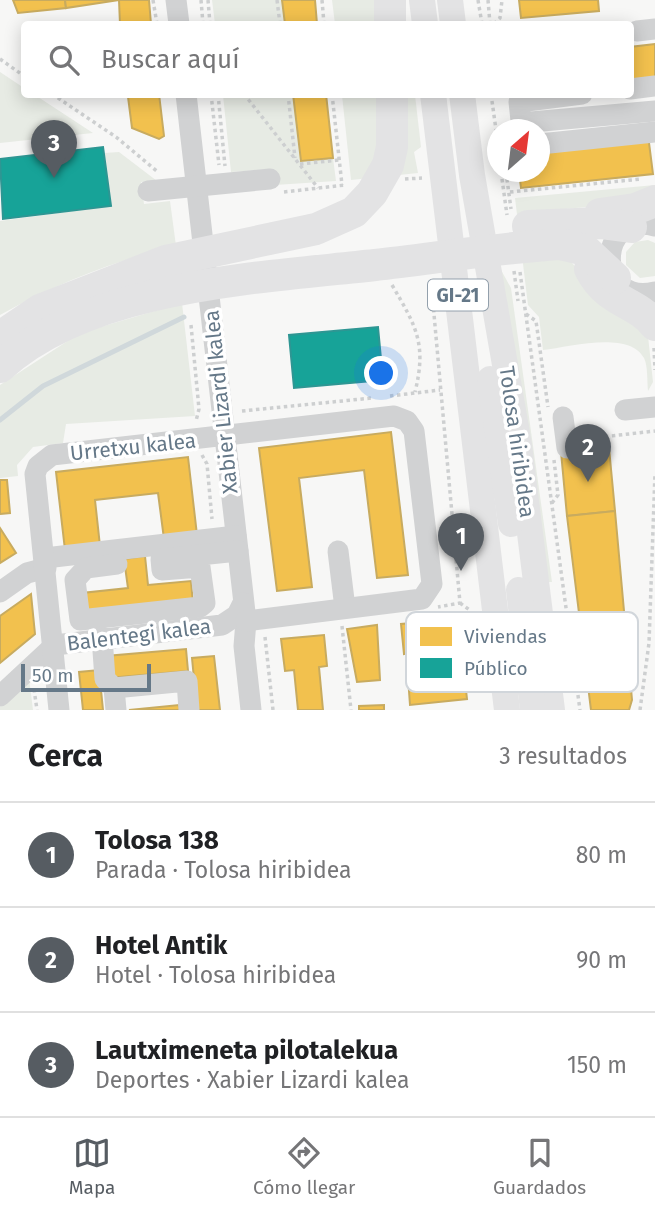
<!DOCTYPE html>
<html lang="es">
<head>
<meta charset="utf-8">
<style>
	body { margin:0; font-family:"Fira Sans",sans-serif; background:#f2f2f2; color:#202124 }
	.compass { position:absolute; left:487px; top:119px; width:63px; height:63px; border-radius:50%; background:#fff; box-shadow:0 4px 18px #0003; rotate:28deg }
	.scale { position:absolute; left:21px; bottom:18px; width:130px; box-sizing:border-box; padding-left:7px; border:4px solid #657888; border-top:0; font-size:19px; line-height:24px; white-space:nowrap; color:#657888; -webkit-text-stroke:5px #fff; paint-order:stroke }
	.you { position:absolute; left:382px; top:374px; width:24px; height:24px; margin:-18px; border:5px solid #fff; border-radius:50%; background:#1a73e8; box-shadow:0 0 0 10px #1a73e833 }
	.badge { display:grid; place-items:center; width:46px; height:46px; border-radius:50%; background:#565c62; color:#fff; font-size:23px; font-weight:700 }
	.pin { position:absolute; translate:-50% -58px; filter:drop-shadow(0 2px 4px #0008) }
	.pin::after { content:''; position:absolute; top:37px; width:24px; height:21px; background:inherit; clip-path:polygon(0 0,100% 0,50% 100%) }
	.list { margin:0; padding:0; list-style:none }
	h2 { display:flex; justify-content:space-between; align-items:center; height:91px; margin:0; padding:0 28px; font-size:30px }
	h2 small { font-size:23px; font-weight:400; color:#757577 }
	.list li { display:grid; grid-template-columns:46px 1fr auto; gap:21px; align-items:center; box-sizing:border-box; height:105px; padding:0 28px; border-top:2px solid #e0e0e0 }
	.list b { display:block; font-size:26px; white-space:nowrap }
	.list p { margin:0; font-size:23px; white-space:nowrap; color:#757577 }
	.list em { font-size:23px; font-style:normal; color:#757577 }
	.icon { flex:none; width:38px; height:38px; fill:none; stroke:currentColor; stroke-width:2; stroke-linecap:round; stroke-linejoin:round }
	.map { position:relative; flex:none; width:655px; height:710px; overflow:hidden }
	.search { position:absolute; background:#fff; box-shadow:0 4px 18px #0003; left:21px; right:21px; top:21px; height:77px; display:flex; align-items:center; gap:18px; box-sizing:border-box; padding:0 24px; border-radius:7px; color:#757577; font-size:26px }
	.sheet { height:406px; background:#fff }
	nav { display:flex; justify-content:space-around; align-items:center; box-sizing:border-box; height:98px; border-top:2px solid #e0e0e0; background:#fff; font-size:19px; color:#757577 }
	nav a { display:grid; justify-items:center; gap:4px }
	nav .on { color:#565c62 }
	.map>svg:first-child { display:block }
	.green { fill:#e7ebe4 }
	.homes { fill:#f2c14e; stroke:#c8ab5f; stroke-width:2 }
	.public { fill:#17a398; stroke:#2e9693; stroke-width:2 }
	.lines { fill:none; stroke-linecap:round; stroke-linejoin:round }
	.stream { stroke:#d0d8db; stroke-width:5 }
	.path { stroke:#cdcfd0; stroke-width:3.5; stroke-dasharray:3.5 3.5; stroke-linecap:butt }
	.minor { stroke:#d1d2d3; stroke-width:21 }
	.major { stroke:#e3e3e4; stroke-width:26 }
	.highway { stroke:#e3e3e4; stroke-width:32 }
	.labels { text-anchor:middle; dominant-baseline:central; stroke-width:7; stroke-linejoin:round; paint-order:stroke }
	.shield { fill:#fff; stroke:#93a0ac; stroke-width:2 }
	.shield-label { font-size:19px; font-weight:bold; fill:#657888 }
	.street-label { font-size:21px; fill:#657888; stroke:#fff }
	.key { fill:#fff; stroke:#d1d6db; stroke-width:2 }
	.key-label { font-size:19px; fill:#657888 }
</style>
</head>
<body>
<div class="map">
<svg width="655" height="710" viewBox="0 0 655 710">
	<rect width="100%" height="100%" fill="#f7f7f6"/>
	<g class="green">
		<polygon points="212,0 282,0 285,24 215,24"/>
		<polygon points="332,0 378,0 381,24 335,24"/>
		<polygon points="0,72 24,88 24,94 35,95 93,133 0,143"/>
		<polygon points="223,95 293,95 301,161 333,158 336,181 275,185 272,169 231,172"/>
		<polygon points="342,95 415,95 421,147 414,152 418,173 351,180"/>
		<path d="M119 152 157 181 141 182 144 204 170 201 176 246C113 261 56 284 0 315V221L110 206 104 153Z"/>
		<path d="M655 185V188L587 207 542 211 566 257 626 318 648 336 653 382 648 391C647 381 648 366 644 358 629 330 569 347 543 350L539 317 528 305 515 198Z"/>
		<polygon points="648,240 655,243 655,276 640,278 626,265 626,252 635,242"/>
		<polygon points="501,270 511,288 552,582 548,582"/>
		<polygon points="182,303 195,416 66,424 63,443 33,447 17,465 18,476 0,478 0,385 80,333"/>
		<polygon points="29,678 33,710 0,710 0,707"/>
	</g>
	<g class="homes">
		<polygon points="13,0 65,0 66,8 18,13"/>
		<polygon points="65,0 119,0 66,8"/>
		<polygon points="119,0 149,0 151,24 120,24"/>
		<polygon points="282,0 315,0 317,24 285,24"/>
		<polygon points="519,0 598,0 599,11 521,18"/>
		<polygon points="655,44 655,85 630,88 630,47"/>
		<polygon points="159,94 164,136 159,139 132,128 128,97"/>
		<polygon points="293,94 326,94 333,158 301,161"/>
		<polygon points="648,135 653,174 521,188 519,172 540,172 540,146"/>
		<polygon points="391,432 408,575 377,578 364,470 299,478 312,587 277,591 259,448"/>
		<polygon points="609,448 615,511 567,516 561,452"/>
		<polygon points="188,457 197,535 164,539 158,493 95,500 100,546 65,550 56,472"/>
		<polygon points="0,480 7,480 10,513 0,514"/>
		<polygon points="615,511 632,700 629,710 591,710 567,516"/>
		<polygon points="0,528 16,553 0,563"/>
		<polygon points="145,556 148,585 191,581 193,604 84,616 82,593 128,588 124,559"/>
		<polygon points="31,594 35,634 0,663 0,616"/>
		<polygon points="459,619 461,644 404,654 401,624"/>
		<polygon points="377,625 380,680 357,682 347,629"/>
		<polygon points="324,635 327,666 319,667 323,710 298,710 294,670 285,671 281,639"/>
		<polygon points="186,649 188,671 108,678 106,656"/>
		<polygon points="214,656 220,710 197,710 192,658"/>
		<polygon points="99,670 103,710 83,710 79,672"/>
		<polygon points="464,672 467,699 410,705 408,677"/>
		<polygon points="179,705 180,710 129,710"/>
		<polygon points="384,705 384,710 359,710 359,706"/>
	</g>
	<g class="public">
		<polygon points="103,147 111,206 3,219 0,159"/>
		<polygon points="378,327 383,380 294,388 289,335"/>
	</g>
	<g class="lines">
		<polyline class="stream" points="0,420 43,386 184,317"/>
		<g class="path">
			<polyline points="153,0 157,24"/>
			<polyline points="201,0 203,24"/>
			<polyline points="208,0 210,24"/>
			<polyline points="277,0 280,24"/>
			<polyline points="322,0 324,24"/>
			<polyline points="478,0 482,24"/>
			<polyline points="488,0 490,24"/>
			<polyline points="494,24 500,18 502,0"/>
			<polyline points="0,59 24,76"/>
			<polyline points="52,94 116,137 158,172"/>
			<polyline points="211,94 219,165"/>
			<polyline points="218,94 225,166"/>
			<polyline points="244,94 318,188"/>
			<polyline points="288,94 295,158"/>
			<polyline points="332,94 342,185"/>
			<polyline points="491,94 498,144"/>
			<polyline points="300,164 339,160"/>
			<polyline points="501,172 507,215"/>
			<polyline points="506,172 511,209"/>
			<polyline points="405,179 422,178"/>
			<polyline points="284,192 345,185"/>
			<polyline points="510,192 641,179"/>
			<polyline points="514,271 518,301"/>
			<polyline points="520,272 580,710"/>
			<polyline points="431,281 460,603 438,607"/>
			<path d="M392 285C416 326 427 344 415 392"/>
			<polyline points="526,314 536,321 548,407"/>
			<polyline points="191,325 199,409 196,421"/>
			<polyline points="654,348 655,370"/>
			<polyline points="390,396 440,390"/>
			<polyline points="242,411 372,398"/>
			<polyline points="584,439 655,431"/>
			<polyline points="202,455 207,464 212,519"/>
			<polyline points="552,503 558,495 554,460"/>
			<polyline points="460,603 471,611 480,686"/>
			<polyline points="342,626 351,710"/>
			<polyline points="265,637 273,710"/>
			<polyline points="34,689 37,710"/>
			<polyline points="640,710 649,643 655,473"/>
		</g>
		<g class="minor">
			<polyline points="176,0 179,24"/>
			<polyline points="637,31 655,29"/>
			<polyline points="630,89 655,86"/>
			<polyline points="186,94 246,621 244,646 251,710"/>
			<polyline points="531,122 655,111"/>
			<polyline points="522,130 519,102 582,94"/>
			<polyline points="540,144 655,132"/>
			<polyline points="148,191 270,179"/>
			<path d="M655 226C596 210 595 307 655 292"/>
			<polyline points="625,410 655,407"/>
			<polyline points="563,417 567,448"/>
			<polyline points="338,551 345,608"/>
			<polyline points="45,558 236,536"/>
			<polyline points="117,564 86,568 75,580 80,620 200,607 205,603 200,567 162,570 161,559 238,551"/>
			<polyline points="0,592 27,573 46,568"/>
			<polyline points="102,637 105,679 114,688 116,710"/>
			<polyline points="55,645 222,625 237,615 243,603"/>
			<polyline points="114,688 187,681 189,710"/>
			<polyline points="0,696 55,645"/>
			<polyline points="59,710 35,474 38,466 52,455 394,416 407,421 414,431 432,584 422,599 246,621"/>
		</g>
		<g class="major">
			<polyline points="422,0 425,24"/>
			<polyline points="450,0 453,24"/>
			<polyline points="433,94 507,710"/>
			<polyline points="462,94 472,175 519,445 552,710"/>
			<polyline points="490,379 511,524"/>
			<polyline points="519,590 533,710"/>
		</g>
		<g class="highway">
			<polyline points="390,0 390,24"/>
			<polyline points="600,214 635,209 655,201"/>
			<polyline points="528,226 600,223 631,227"/>
			<path d="M590 269C608 304 635 300 655 325"/>
			<polyline points="112,283 164,274"/>
			<polyline points="0,337 40,310 166,261 316,229 354,212 372,193 388,165 392,147 392,94"/>
			<path d="M0 367C89 285 259 278 375 265 436 258 498 248 560 244L585 250 615 278"/>
		</g>
	</g>
	<g class="labels">
		<rect class="shield" x="428" y="279.5" width="60" height="31" rx="5"/>
		<g class="shield-label">
			<text x="458" y="295">GI-21</text>
		</g>
		<g class="street-label">
			<text transform="translate(221 402) rotate(-96)">Xabier Lizardi kalea</text>
			<text transform="translate(517 442) rotate(82)">Tolosa hiribidea</text>
			<text transform="translate(133 447) rotate(-6)">Urretxu kalea</text>
			<text transform="translate(139 635) rotate(-7)">Balentegi kalea</text>
		</g>
	</g>
	<rect x="406" y="612" width="232" height="80" rx="10" class="key"/>
	<rect x="420" y="627" width="32" height="19" fill="#f2c14e"/>
	<rect x="420" y="658" width="32" height="20" fill="#17a398"/>
	<g class="key-label">
		<text x="464" y="643">Viviendas</text>
		<text x="464" y="675">Público</text>
	</g>
</svg>
<svg class="compass" viewBox="-18 -18 36 36"><path d="M0-13l5 13h-10z" fill="#e53935"/><path d="M0 13l5-13h-10z" fill="#757577"/></svg>
<div class="scale">50 m</div>
<div class="you"></div>
<div class="pin badge" style="left:461px;top:571px">1</div>
<div class="pin badge" style="left:588px;top:482px">2</div>
<div class="pin badge" style="left:54px;top:178px">3</div>
<div class="search"><svg class="icon" aria-label="search" viewBox="0 0 24 24"><circle cx="10" cy="10" r="6"/><path d="M15 15l6 6"/></svg>Buscar aquí</div>
</div>
<section class="sheet">
<h2>Cerca<small>3 resultados</small></h2>
<ul class="list">
<li><span class="badge">1</span><div><b>Tolosa 138</b><p>Parada · Tolosa hiribidea</p></div><em>80 m</em></li>
<li><span class="badge">2</span><div><b>Hotel Antik</b><p>Hotel · Tolosa hiribidea</p></div><em>90 m</em></li>
<li><span class="badge">3</span><div><b>Lautximeneta pilotalekua</b><p>Deportes · Xabier Lizardi kalea</p></div><em>150 m</em></li>
</ul>
</section>
<nav>
<a class="on"><svg class="icon" aria-label="map" viewBox="0 0 24 24"><path d="M3 6l6-2 6 2 6-2v14l-6 2-6-2-6 2zM9 4v14M15 6v14"/></svg>Mapa</a>
<a><svg class="icon" aria-label="directions" viewBox="0 0 24 24"><path d="M12 3l9 9-9 9-9-9zM9 14v-3h6M13 9l2 2-2 2"/></svg>Cómo llegar</a>
<a><svg class="icon" aria-label="saved" viewBox="0 0 24 24"><path d="M7 4h10v16l-5-4-5 4z"/></svg>Guardados</a>
</nav>
</body>
</html>
